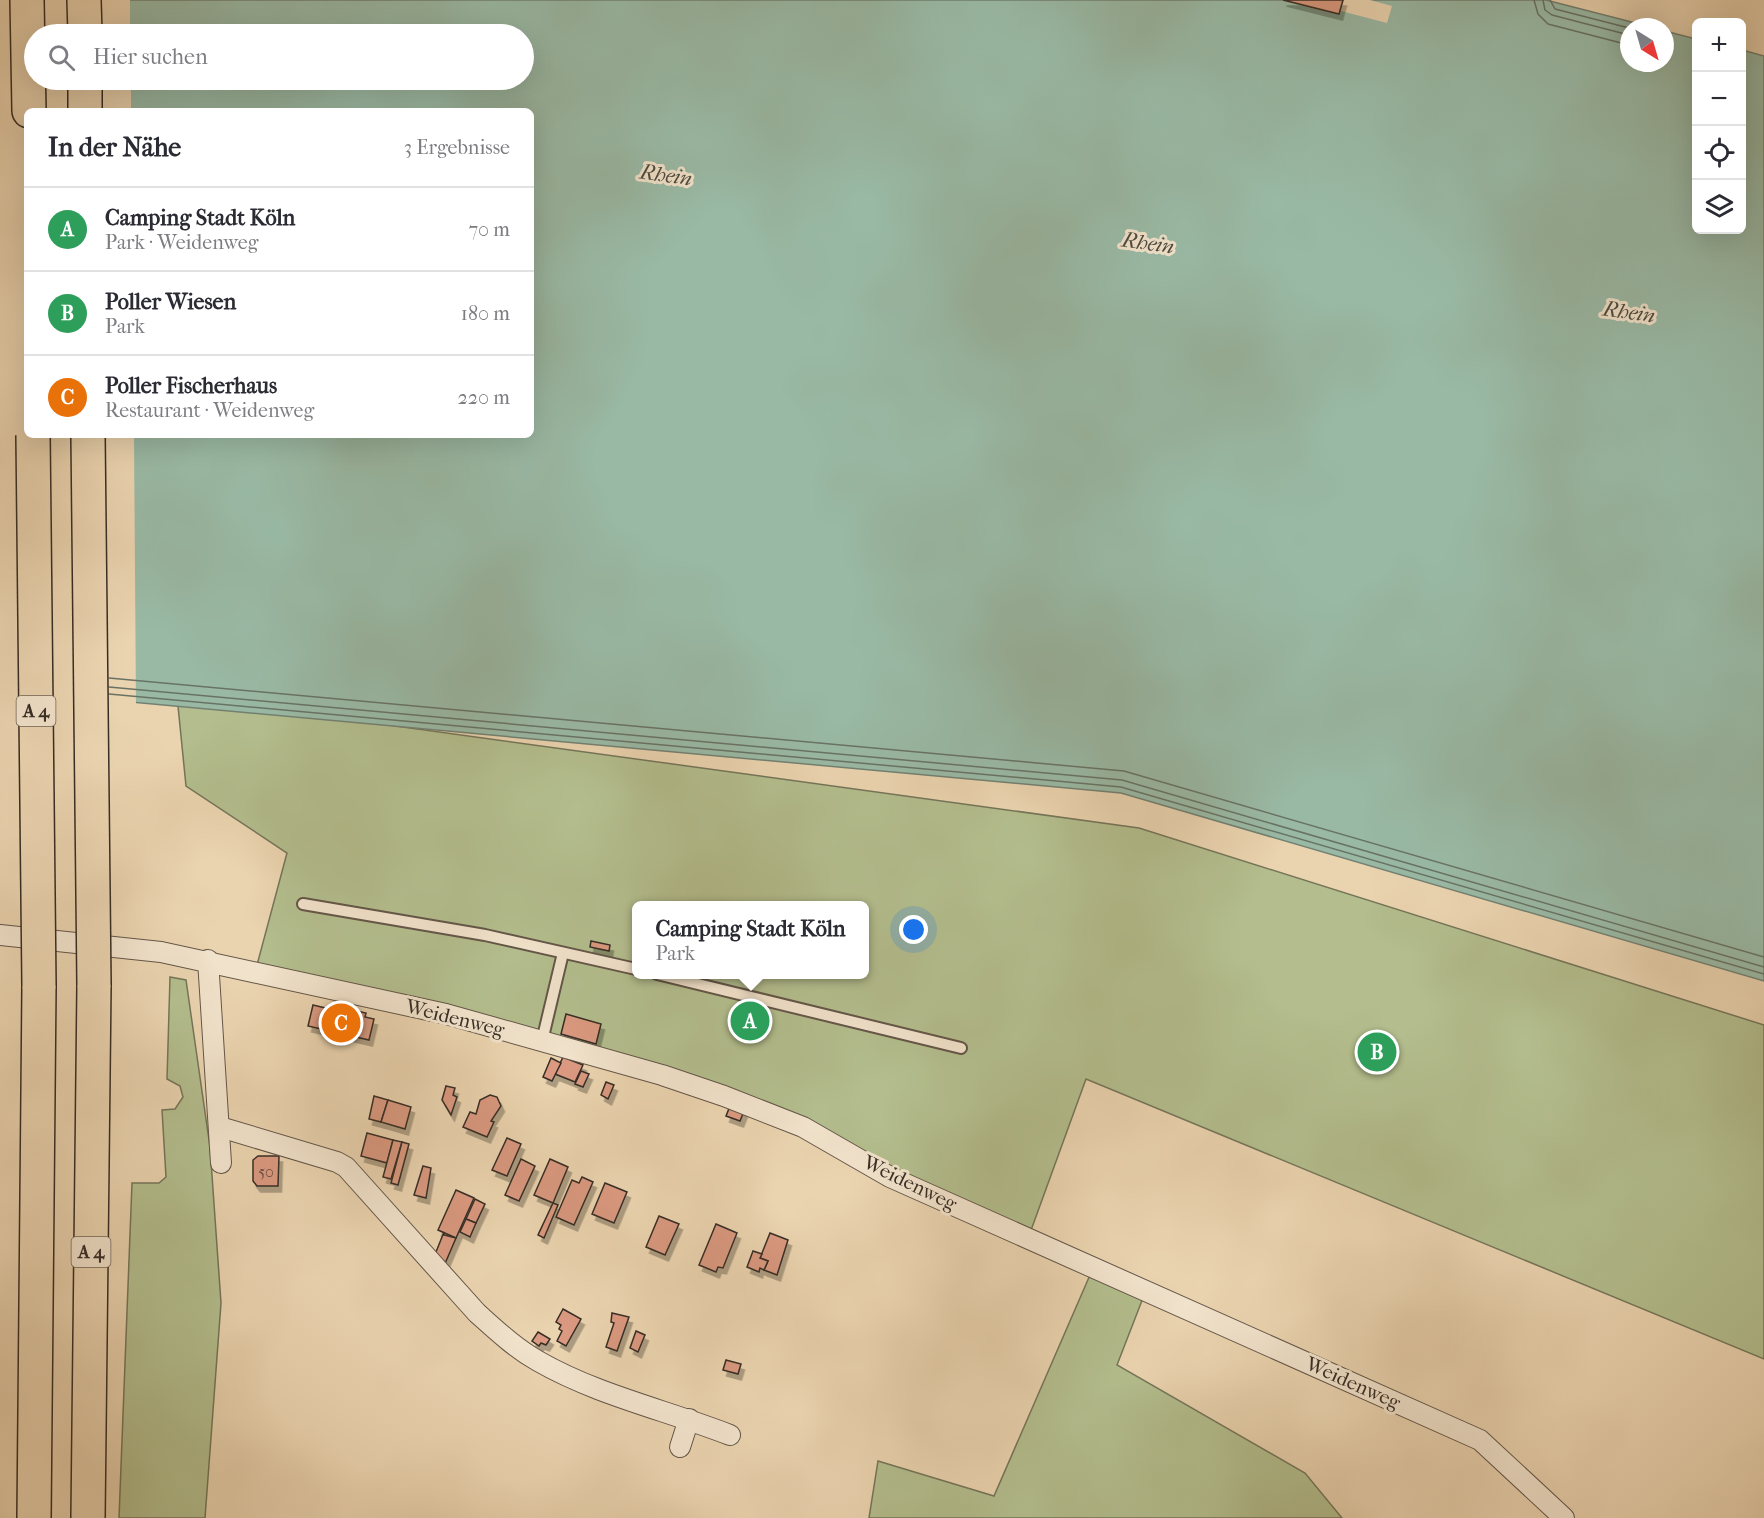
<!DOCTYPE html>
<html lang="de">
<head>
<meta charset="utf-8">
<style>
	body { margin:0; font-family:"IM FELL French Canon",serif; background:#f7f7f7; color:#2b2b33 }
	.controls { position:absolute; right:18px; top:18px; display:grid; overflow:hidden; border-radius:9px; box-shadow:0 6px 24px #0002 }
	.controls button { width:54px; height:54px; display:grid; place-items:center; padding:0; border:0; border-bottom:2px solid #e1e1e2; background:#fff; color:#2b2b33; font:30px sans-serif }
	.compass { position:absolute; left:1620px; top:18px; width:54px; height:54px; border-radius:50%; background:#fff; box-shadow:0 6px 24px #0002; rotate:143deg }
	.you { position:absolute; left:914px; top:930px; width:21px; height:21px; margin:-15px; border:4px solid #fff; border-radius:50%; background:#1a73e8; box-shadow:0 0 0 9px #1a73e833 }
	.badge { display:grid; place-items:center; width:39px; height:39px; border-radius:50%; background:#8f2418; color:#fff; font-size:20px; font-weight:700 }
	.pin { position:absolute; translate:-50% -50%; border:3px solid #fff; box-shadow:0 2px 6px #0006 }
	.popup { position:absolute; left:632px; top:901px; width:237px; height:78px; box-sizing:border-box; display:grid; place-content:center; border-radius:9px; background:#fff; filter:drop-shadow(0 2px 4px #0005); font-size:20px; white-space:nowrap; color:#7c7c81 }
	.popup b { font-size:22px; color:#2b2b33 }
	.popup::after { content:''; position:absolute; left:50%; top:100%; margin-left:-12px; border:12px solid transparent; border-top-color:#fff }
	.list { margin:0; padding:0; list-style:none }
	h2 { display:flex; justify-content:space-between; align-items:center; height:78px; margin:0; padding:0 24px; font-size:26px }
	h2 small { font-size:20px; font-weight:400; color:#7c7c81 }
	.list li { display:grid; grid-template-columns:39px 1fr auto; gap:18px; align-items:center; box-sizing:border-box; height:84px; padding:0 24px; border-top:2px solid #e1e1e2 }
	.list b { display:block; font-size:22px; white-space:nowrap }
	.list p { margin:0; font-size:20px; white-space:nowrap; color:#7c7c81 }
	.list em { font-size:20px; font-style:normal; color:#7c7c81 }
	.icon { flex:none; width:33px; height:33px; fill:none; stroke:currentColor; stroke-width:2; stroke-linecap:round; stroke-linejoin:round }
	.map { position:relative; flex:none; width:1764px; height:1518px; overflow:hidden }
	.search { position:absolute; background:#fff; box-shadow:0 6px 24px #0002; left:24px; top:24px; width:510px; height:66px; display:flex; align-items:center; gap:15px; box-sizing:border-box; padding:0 21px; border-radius:33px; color:#7c7c81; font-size:22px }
	.panel { position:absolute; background:#fff; box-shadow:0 6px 24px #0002; left:24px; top:108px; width:510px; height:330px; border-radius:9px }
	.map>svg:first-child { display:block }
	.green { fill:#b3bd8d; stroke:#757559; stroke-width:1.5; fill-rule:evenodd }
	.water { fill:#99b9a5; stroke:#728172; stroke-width:1.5; fill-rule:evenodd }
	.pier { fill:#ead3af }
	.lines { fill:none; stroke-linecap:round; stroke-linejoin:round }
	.shore { stroke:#687365; stroke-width:1.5 }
	.building { fill:#da9980; stroke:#372d25; stroke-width:1.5; filter:url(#shadow) }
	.service-casing { stroke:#645648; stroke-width:14 }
	.minor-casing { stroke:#645648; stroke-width:22 }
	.motorway-casing { stroke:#372d25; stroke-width:36 }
	.service { stroke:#f1e2cb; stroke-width:10 }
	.minor { stroke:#f1e2cb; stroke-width:20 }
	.motorway { stroke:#ead3af; stroke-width:33 }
	.motorway-bridge-casing { stroke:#372d25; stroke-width:36; stroke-linecap:butt }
	.motorway-bridge { stroke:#ead3af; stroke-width:33 }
	.labels { text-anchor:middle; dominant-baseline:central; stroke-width:6; stroke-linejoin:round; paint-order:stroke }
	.number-label { font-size:16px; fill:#60483c }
	.shield { fill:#f1e2cb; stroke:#6f6357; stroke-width:1.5 }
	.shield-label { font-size:18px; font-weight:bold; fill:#372d25 }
	.street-label { font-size:20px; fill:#372d25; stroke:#f1e2cb }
	.water-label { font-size:21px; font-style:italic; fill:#4b493f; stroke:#f1e2cb }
</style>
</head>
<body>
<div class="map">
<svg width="1764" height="1518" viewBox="0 0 1764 1518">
	<defs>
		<filter id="shadow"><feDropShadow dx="3.5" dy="6" stdDeviation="0" flood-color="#0004"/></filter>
	</defs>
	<rect width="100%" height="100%" fill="#ead3af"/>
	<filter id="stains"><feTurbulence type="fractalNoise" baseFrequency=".00333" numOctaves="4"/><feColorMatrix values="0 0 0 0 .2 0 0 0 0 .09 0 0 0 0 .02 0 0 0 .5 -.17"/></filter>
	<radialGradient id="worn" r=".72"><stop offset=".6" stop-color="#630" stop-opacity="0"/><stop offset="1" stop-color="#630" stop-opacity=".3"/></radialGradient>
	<g class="green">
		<path d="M177 696 1139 828 1764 1025V1359L1086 1079 1030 1233 886 1169 793 1116 257 965 287 853 186 786ZM636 906H864V974H636Z"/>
		<polygon points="170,977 186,980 210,1147 221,1303 205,1518 119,1518 132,1183 159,1183 166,1177 162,1110 175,1109 183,1097 180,1086 167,1079"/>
		<polygon points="1090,1275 1143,1298 1117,1365 1305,1473 1342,1518 869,1518 878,1461 994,1496"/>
	</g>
	<path class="water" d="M0 0H1546L1651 27H1629V63H1665V31L1696 39V230H1742V50L1764 56V981L1121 793 0 690ZM34 34H524V80H34ZM27 111H531V435H27Z"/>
	<g class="pier">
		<polygon points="0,0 130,0 130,34 34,34 34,80 131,80 131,111 27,111 27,435 134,435 136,706 0,693"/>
		<polygon points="1344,0 1370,0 1392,6 1387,23 1341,11"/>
	</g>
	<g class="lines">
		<g class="shore">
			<polyline points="1534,0 1538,14 1548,24 1629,45"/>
			<polyline points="1543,0 1545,10 1552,15 1629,35"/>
			<polyline points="1550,0 1555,9 1629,28"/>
			<polyline points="109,678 1124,771 1764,957"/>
			<polyline points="109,687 1122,780 1764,967"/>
			<polyline points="109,694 1121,787 1764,974"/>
		</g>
	</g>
	<g class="building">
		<polygon points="1283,0 1343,0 1339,14"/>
		<polygon points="591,941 610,945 609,951 590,947"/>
		<polygon points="313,1005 355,1015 356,1011 366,1013 365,1017 374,1019 369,1040 308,1026"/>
		<polygon points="566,1014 601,1024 596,1044 561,1034"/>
		<polygon points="563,1057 583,1065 575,1082 555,1074"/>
		<polygon points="551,1058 561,1063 552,1081 543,1077"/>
		<polygon points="581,1071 589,1074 583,1087 575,1084"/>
		<polygon points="606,1082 614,1085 608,1099 601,1095"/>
		<polygon points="446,1086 455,1088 453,1095 457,1097 451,1115 442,1100"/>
		<polygon points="490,1095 497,1097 501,1106 491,1121 494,1122 487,1137 463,1127 470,1112 476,1114 480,1100"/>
		<polygon points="374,1096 388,1100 381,1122 369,1119"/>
		<polygon points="388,1100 411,1107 405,1129 381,1122"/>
		<polygon points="730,1106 744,1111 740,1121 726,1116"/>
		<polygon points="367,1133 393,1140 387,1163 361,1156"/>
		<polygon points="507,1138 521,1144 507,1176 492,1170"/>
		<polygon points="393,1140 402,1142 391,1179 383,1177"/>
		<polygon points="402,1142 409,1144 398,1185 391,1183"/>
		<polygon points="258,1156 279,1156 278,1186 257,1186 253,1181 253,1160"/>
		<polygon points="521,1159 535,1166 519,1201 505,1195"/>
		<polygon points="550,1159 568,1167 553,1203 534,1195"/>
		<polygon points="423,1166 431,1168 426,1198 414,1195"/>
		<polygon points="582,1177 593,1182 574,1225 556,1217 572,1180 579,1183"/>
		<polygon points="605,1183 627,1192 614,1223 592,1214"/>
		<polygon points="456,1190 474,1198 456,1238 438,1230"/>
		<polygon points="475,1199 485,1204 476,1223 466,1219"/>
		<polygon points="553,1203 558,1205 544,1238 538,1235"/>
		<polygon points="659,1216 679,1224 665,1255 646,1247"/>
		<polygon points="466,1219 476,1223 470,1237 460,1232"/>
		<polygon points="716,1224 737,1233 723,1268 718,1267 716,1272 699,1265"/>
		<polygon points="444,1232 444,1235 456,1238 444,1266 430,1251 436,1252"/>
		<polygon points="770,1233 788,1240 777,1275 764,1270 768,1261 760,1258"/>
		<polygon points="753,1251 762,1254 760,1258 768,1261 764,1270 760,1268 759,1272 747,1267"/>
		<polygon points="563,1309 581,1319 566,1346 557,1341 562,1331 559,1329 561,1325 556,1322"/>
		<polygon points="612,1313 629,1317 617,1351 606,1347 614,1323 611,1322"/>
		<polygon points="636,1331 645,1335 638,1352 630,1348"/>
		<polygon points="538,1332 550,1339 546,1345 541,1343 539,1346 532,1341"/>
		<polygon points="726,1360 741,1364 738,1374 723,1370"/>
	</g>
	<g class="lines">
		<defs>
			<g id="service">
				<polyline points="303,904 485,935 636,969"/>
				<polyline points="657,974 961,1048"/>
				<polyline points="542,1041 563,953"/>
			</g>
			<g id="minor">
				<polyline points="0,935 161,952 446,1014 662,1075 724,1096 803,1127 890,1177 1480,1440 1564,1518"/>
				<polyline points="208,960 221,1163"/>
				<path d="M220 1127 337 1162 346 1167 477 1313C496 1330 515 1348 538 1361 597 1395 666 1410 730 1435"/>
				<polyline points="680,1447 689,1419"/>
			</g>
			<g id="motorway">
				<polyline points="27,0 29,111"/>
				<polyline points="84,0 85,34"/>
				<polyline points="85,80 85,111"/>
				<polyline points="34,1518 39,986"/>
				<polyline points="88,1518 94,985"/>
			</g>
		</defs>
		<use href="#service" class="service-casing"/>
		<use href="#minor" class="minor-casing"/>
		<use href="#motorway" class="motorway-casing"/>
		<use href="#service" class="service"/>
		<use href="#minor" class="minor"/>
		<use href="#motorway" class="motorway"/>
		<defs>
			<g id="motorway-bridge">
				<polyline points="33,435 39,986"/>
				<polyline points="88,435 94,985"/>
			</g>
		</defs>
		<use href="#motorway-bridge" class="motorway-bridge-casing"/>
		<use href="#motorway-bridge" class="motorway-bridge"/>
	</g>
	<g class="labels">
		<g class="number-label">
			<text x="266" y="1171">50</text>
		</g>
		<g class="shield">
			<rect x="16.5" y="696" width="39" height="30" rx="4.5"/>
			<rect x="71.5" y="1237" width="39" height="30" rx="4.5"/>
		</g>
		<g class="shield-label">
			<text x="36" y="711">A 4</text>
			<text x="91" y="1252">A 4</text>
		</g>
		<g class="street-label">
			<text transform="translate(455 1018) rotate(14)">Weidenweg</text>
			<text transform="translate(910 1183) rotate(26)">Weidenweg</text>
			<text transform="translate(1353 1383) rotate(24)">Weidenweg</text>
		</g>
		<g class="water-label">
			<text transform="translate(666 175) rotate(8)">Rhein</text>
			<text transform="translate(1148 243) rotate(8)">Rhein</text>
			<text transform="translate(1629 312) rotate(8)">Rhein</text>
		</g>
	</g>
	<rect width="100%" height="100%" filter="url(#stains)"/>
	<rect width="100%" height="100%" fill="url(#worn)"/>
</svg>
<div class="controls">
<button>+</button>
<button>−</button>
<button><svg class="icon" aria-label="locate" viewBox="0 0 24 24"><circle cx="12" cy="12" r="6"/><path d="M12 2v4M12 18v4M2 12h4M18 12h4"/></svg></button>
<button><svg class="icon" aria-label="layers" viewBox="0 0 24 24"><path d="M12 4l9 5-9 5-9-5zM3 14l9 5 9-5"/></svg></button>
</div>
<svg class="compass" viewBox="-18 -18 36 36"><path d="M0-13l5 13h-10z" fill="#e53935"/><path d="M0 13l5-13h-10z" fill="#7c7c81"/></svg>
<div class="you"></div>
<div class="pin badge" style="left:750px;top:1021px;background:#2e9e5b">A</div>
<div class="popup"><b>Camping Stadt Köln</b>Park</div>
<div class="pin badge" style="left:1377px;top:1052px;background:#2e9e5b">B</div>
<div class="pin badge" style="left:341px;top:1023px;background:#e8710a">C</div>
<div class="search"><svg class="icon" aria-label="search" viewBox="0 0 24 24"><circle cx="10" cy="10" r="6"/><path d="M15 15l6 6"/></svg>Hier suchen</div>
<section class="panel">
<h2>In der Nähe<small>3 Ergebnisse</small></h2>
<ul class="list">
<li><span class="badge" style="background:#2e9e5b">A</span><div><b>Camping Stadt Köln</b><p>Park · Weidenweg</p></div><em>70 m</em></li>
<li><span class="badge" style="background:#2e9e5b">B</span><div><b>Poller Wiesen</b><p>Park</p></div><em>180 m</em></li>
<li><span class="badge" style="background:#e8710a">C</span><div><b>Poller Fischerhaus</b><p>Restaurant · Weidenweg</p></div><em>220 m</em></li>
</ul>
</section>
</div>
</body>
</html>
